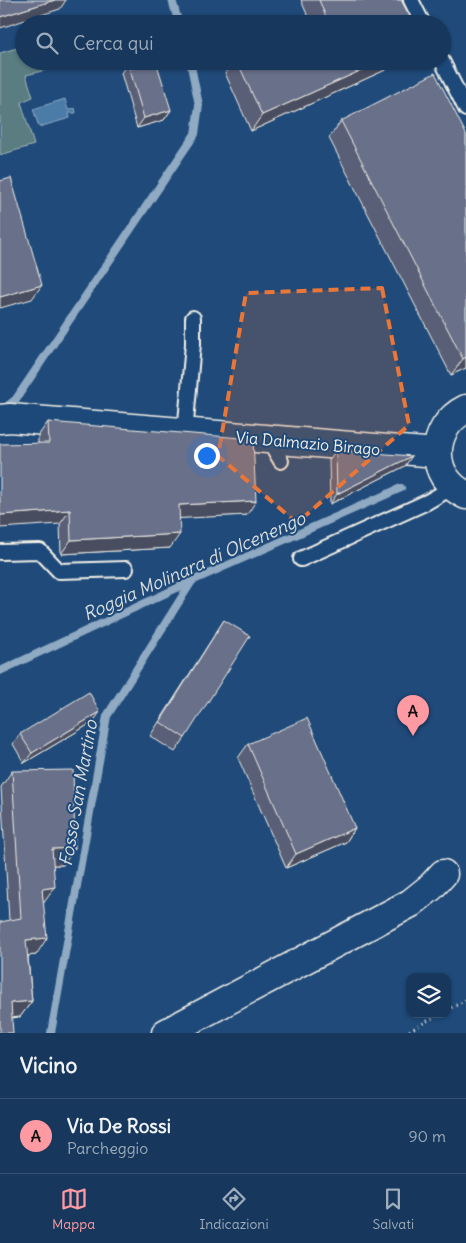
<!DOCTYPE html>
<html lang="it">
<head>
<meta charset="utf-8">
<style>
	body { margin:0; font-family:Delius,sans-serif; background:#203f62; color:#f1f3f6 }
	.controls { position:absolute; right:15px; bottom:15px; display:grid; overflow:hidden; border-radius:10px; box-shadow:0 1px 4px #0004 }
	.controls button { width:45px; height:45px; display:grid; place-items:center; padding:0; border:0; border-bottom:1px solid #365272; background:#17385c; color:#f1f3f6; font:25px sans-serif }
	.you { position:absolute; left:206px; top:455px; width:18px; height:18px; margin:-12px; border:4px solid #fff; border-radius:50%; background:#1a73e8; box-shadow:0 0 0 8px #1a73e833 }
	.badge { display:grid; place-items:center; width:32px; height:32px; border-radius:50%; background:#ff9aa2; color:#111; font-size:16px; font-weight:700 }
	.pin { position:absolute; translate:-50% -41px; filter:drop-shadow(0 1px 2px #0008) }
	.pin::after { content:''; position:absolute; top:26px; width:18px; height:15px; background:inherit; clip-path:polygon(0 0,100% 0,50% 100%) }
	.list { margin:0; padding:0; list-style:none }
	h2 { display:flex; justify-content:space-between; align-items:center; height:65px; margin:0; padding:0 20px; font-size:21px }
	h2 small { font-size:16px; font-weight:400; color:#9eacbb }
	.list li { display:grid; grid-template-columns:32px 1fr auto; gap:15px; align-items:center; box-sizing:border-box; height:75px; padding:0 20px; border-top:1px solid #365272 }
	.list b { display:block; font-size:19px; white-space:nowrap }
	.list p { margin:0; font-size:16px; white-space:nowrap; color:#9eacbb }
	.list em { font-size:16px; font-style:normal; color:#9eacbb }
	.icon { flex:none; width:28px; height:28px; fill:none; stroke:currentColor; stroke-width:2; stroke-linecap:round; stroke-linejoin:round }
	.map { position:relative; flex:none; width:466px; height:1033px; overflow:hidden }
	.search { position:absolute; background:#17385c; box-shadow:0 1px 4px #0004; left:15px; right:15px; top:15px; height:55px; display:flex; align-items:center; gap:12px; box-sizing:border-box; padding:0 18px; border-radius:28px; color:#9eacbb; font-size:19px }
	.sheet { height:140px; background:#17385c }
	nav { display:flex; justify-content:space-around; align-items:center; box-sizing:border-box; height:70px; border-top:1px solid #365272; background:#17385c; font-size:14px; color:#9eacbb }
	nav a { display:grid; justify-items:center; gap:2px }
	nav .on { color:#ff9aa2 }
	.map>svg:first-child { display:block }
	.green { fill:#5a7d82; stroke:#a7b7b5 }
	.water { fill:#4b7ba8; stroke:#8faac2 }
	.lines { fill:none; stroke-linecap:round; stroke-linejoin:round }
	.stream { stroke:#8faac2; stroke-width:8 }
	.service-casing { stroke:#f4f1e8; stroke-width:18 }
	.minor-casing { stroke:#f4f1e8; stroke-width:31 }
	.path { stroke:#f4f1e8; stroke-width:3; stroke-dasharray:1 4; stroke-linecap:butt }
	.service { stroke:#1f4a7a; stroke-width:14 }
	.minor { stroke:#1f4a7a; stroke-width:28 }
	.wall { fill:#595f77; stroke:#f4f1e8 }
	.shaded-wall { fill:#484e61; stroke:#f4f1e8 }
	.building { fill:#676f8a; stroke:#f4f1e8 }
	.marked { fill:#ea7738; fill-opacity:0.2; stroke:#ea7738; stroke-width:4; stroke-dasharray:10 6; stroke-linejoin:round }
	.labels { text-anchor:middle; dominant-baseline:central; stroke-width:4; stroke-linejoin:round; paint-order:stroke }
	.street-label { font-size:16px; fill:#f4f1e8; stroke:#1f4a7a }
	.water-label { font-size:18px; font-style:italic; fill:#dbdfde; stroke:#1f4a7a }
</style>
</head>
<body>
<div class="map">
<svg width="466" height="1033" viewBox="0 0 466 1033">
	<rect width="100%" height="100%" fill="#1f4a7a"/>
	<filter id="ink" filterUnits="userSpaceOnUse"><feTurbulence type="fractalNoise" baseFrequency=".02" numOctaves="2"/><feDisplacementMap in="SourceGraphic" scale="10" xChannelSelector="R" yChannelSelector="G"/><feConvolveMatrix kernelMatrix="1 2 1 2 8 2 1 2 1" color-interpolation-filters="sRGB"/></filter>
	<g filter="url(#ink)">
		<polygon class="green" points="24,46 24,61 52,61 54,68 26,75 33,97 21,102 34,145 0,155 0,53"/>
		<polygon class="water" points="65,99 68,110 75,108 76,113 69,113 70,118 39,127 33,109"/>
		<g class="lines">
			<g class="stream">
				<polyline points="172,0 179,24"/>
				<polyline points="6,407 16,399 195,134 199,105 190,61"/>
				<polyline points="0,671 192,581 401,488"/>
				<polyline points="51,1033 107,716 192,581"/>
			</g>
			<defs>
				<g id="service">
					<polyline points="411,0 423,24"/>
					<polyline points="442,61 466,109"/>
					<polyline points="185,433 193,344 193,318"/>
					<polyline points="268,439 281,461"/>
					<polyline points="0,552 40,551 59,571 126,569"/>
					<polyline points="301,559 427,502 453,487"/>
				</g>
				<g id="minor">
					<path d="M466 409C429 427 428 478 466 495"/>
					<polyline points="0,419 10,418 437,453"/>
					<polyline points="166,1033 411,903 431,887 443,874"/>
				</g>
			</defs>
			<use href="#service" class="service-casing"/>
			<use href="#minor" class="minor-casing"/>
			<g class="path">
				<polyline points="447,1010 466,1000"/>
				<polyline points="405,1033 440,1014"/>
			</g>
			<use href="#service" class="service"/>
			<use href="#minor" class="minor"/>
		</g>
		<g class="wall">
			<polygon points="301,0 401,0 311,24"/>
			<polygon points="233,61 405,61 251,131 225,73"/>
			<polygon points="128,63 171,110 164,120 137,128 121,73"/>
			<polygon points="341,121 466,134 466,368 451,375 329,138"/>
			<polygon points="48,422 247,515 179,518 170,548 61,554 60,524 38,443 38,436"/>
			<polygon points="336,450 405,466 330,504 329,460"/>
			<polygon points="224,620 185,738 175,752 150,736 215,634"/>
			<polygon points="93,722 24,763 13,744 20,734"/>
			<polygon points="248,744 355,828 346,842 286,868 238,758"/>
			<polygon points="12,771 75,848 63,865 53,865 43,904 36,955 28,956 32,1001 20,1017 12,1018 9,920 1,787"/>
		</g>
		<g class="shaded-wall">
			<polygon points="55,0 66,0 60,9 0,28 0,17"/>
			<polygon points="382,61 405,61 251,131 262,115"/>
			<polygon points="171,110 164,120 137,128 144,118"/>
			<polygon points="42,285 32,299 0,308 0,297"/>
			<polygon points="466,357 466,368 451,375 463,359"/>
			<polygon points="412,456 405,466 330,504 337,494"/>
			<polygon points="256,501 247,515 169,519 179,505"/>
			<polygon points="70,510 60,524 0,528 0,515"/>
			<polygon points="180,534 170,548 61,554 71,540"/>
			<polygon points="100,712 93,722 24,763 32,753"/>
			<polygon points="355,828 346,842 286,868 296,854"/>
			<polygon points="75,848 63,865 41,865 52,849"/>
			<polygon points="55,887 43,904 42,889"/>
			<polygon points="47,938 36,955 15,957 26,940"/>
			<polygon points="32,1001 20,1017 0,1019 11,1003"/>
		</g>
		<g class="building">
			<polygon points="0,0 55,0 0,17"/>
			<polygon points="319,0 401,0 414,24 311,24 326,17"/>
			<polygon points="134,61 156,61 171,110 144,118 128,63"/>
			<polygon points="237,61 382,61 262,115"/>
			<polygon points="435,73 466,134 466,357 463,359 341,121"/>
			<polygon points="11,178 42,285 0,297 0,181"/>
			<polygon points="48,422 253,439 256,501 179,505 180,534 71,540 70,510 0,515 0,444 49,443"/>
			<polygon points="336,450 412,456 337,494"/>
			<polygon points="224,620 250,636 185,738 160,722"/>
			<polygon points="89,692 100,712 32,753 20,734"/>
			<polygon points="307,718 355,828 296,854 248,744"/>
			<polygon points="73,770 75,848 52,849 55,887 42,889 47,938 26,940 32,1001 11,1003 13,1033 0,1033 0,922 21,918 12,771"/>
		</g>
	</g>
	<path class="marked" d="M382 288 409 425 297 523 218 456 246 293Z"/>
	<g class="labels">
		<g class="street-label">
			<text transform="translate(308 443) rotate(5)">Via Dalmazio Birago</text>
		</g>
		<g class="water-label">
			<text transform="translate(194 566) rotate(-24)">Roggia Molinara di Olcenengo</text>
			<text transform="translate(78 793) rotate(-80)">Fosso San Martino</text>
		</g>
	</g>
</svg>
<div class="controls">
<button><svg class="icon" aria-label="layers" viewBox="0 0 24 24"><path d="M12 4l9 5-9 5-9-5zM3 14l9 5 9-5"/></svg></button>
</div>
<div class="you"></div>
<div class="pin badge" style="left:413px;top:736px">A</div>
<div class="search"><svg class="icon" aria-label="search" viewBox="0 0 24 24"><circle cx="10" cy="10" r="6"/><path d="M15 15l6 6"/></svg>Cerca qui</div>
</div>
<section class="sheet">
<h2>Vicino<small></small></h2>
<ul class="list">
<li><span class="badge">A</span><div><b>Via De Rossi</b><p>Parcheggio</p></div><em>90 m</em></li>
</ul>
</section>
<nav>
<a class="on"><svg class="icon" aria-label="map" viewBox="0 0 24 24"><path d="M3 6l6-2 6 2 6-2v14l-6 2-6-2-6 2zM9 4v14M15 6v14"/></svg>Mappa</a>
<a><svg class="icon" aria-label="directions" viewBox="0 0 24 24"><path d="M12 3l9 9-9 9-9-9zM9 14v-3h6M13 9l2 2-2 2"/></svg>Indicazioni</a>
<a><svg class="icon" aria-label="saved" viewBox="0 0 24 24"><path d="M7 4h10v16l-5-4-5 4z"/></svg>Salvati</a>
</nav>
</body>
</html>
